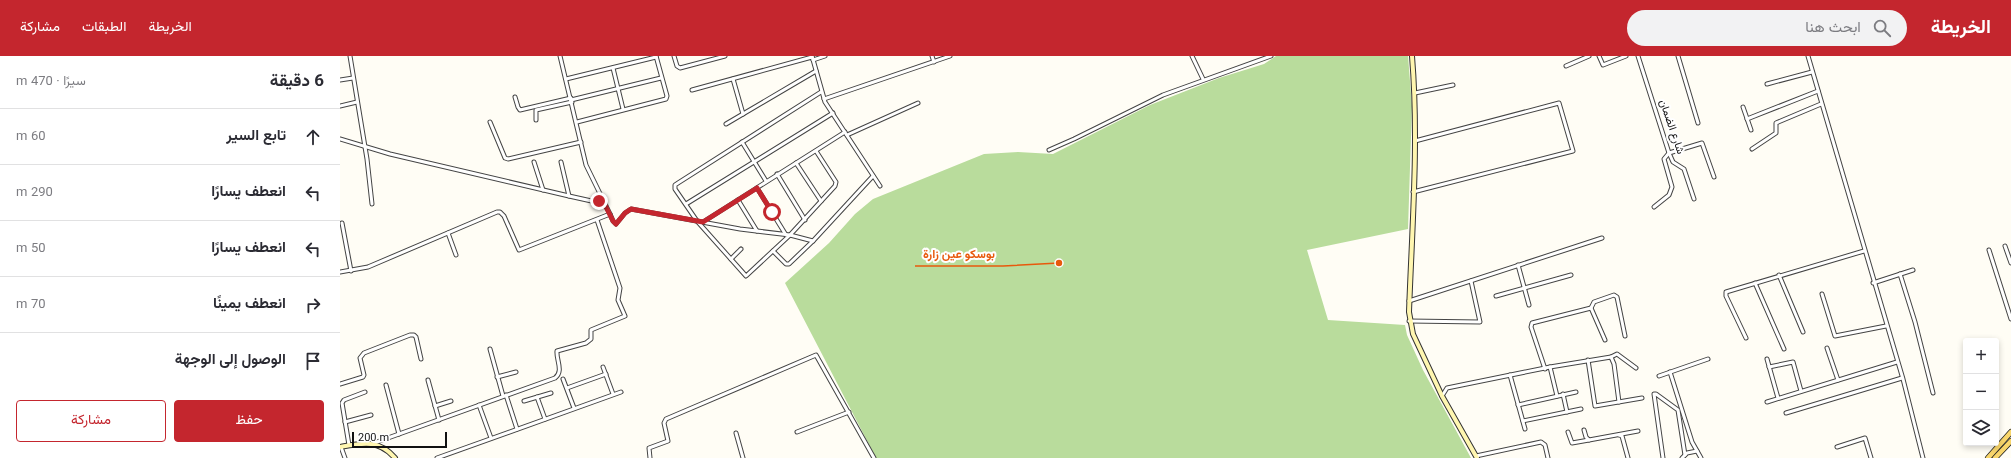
<!DOCTYPE html>
<html lang="ar">
<head>
<meta charset="utf-8">
<style>
	body { margin:0; font-family:Georgia,Vazirmatn,serif; background:#f2f2f3; color:#2b2b33; direction:rtl }
	.controls { position:absolute; right:12px; bottom:12px; display:grid; overflow:hidden; border-radius:4px; box-shadow:0 2px 6px #0003 }
	.controls button { width:36px; height:36px; display:grid; place-items:center; padding:0; border:0; border-bottom:1px solid #e1e1e2; background:#fff; color:#2b2b33; font:20px sans-serif }
	.scale { position:absolute; left:12px; bottom:10px; width:95px; box-sizing:border-box; padding-left:4px; border:2px solid #111; border-top:0; font-size:11px; line-height:14px; white-space:nowrap; color:#111; -webkit-text-stroke:3px #fff; paint-order:stroke }
	.stop { position:absolute; width:12px; height:12px; margin:-9px; border:3px solid #c4262e; border-radius:50%; background:#fff }
	.stop.end { background:#c4262e; border-color:#fff; box-shadow:0 1px 4px #0008 }
	.list { margin:0; padding:0; list-style:none }
	h2 { display:flex; justify-content:space-between; align-items:center; height:52px; margin:0; padding:0 16px; font-size:17px }
	h2 small { font-size:13px; font-weight:400; color:#7c7c81 }
	.list li { display:grid; grid-template-columns:26px 1fr auto; gap:12px; align-items:center; box-sizing:border-box; height:56px; padding:0 16px; border-top:1px solid #e1e1e2 }
	.list b { display:block; font-size:15px; white-space:nowrap }
	.list em { font-size:13px; font-style:normal; color:#7c7c81 }
	.actions { display:flex; gap:8px; padding:12px 16px }
	.actions a { flex:1; padding:9px 0; border:1px solid #c4262e; border-radius:4px; text-align:center; font-size:14px; color:#c4262e }
	.actions .main { background:#c4262e; color:#fff }
	.icon { flex:none; width:22px; height:22px; fill:none; stroke:currentColor; stroke-width:2; stroke-linecap:round; stroke-linejoin:round }
	.map { position:relative; flex:none; width:1671px; height:402px; overflow:hidden; direction:ltr }
	header { display:flex; align-items:center; gap:24px; box-sizing:border-box; height:56px; padding:0 20px; background:#c4262e; color:#fff }
	header strong { font-size:19px }
	nav { display:flex; gap:22px; margin-inline-start:auto; font-size:14px }
	.search { width:280px; height:36px; background:#f2f2f3; display:flex; align-items:center; gap:10px; box-sizing:border-box; padding:0 14px; border-radius:22px; color:#7c7c81; font-size:15px }
	main { display:flex }
	aside { flex:1; background:#fff }
	.map>svg:first-child { display:block }
	.forest { fill:#b9dc9c }
	.lines { fill:none; stroke-linecap:round; stroke-linejoin:round }
	.street-casing { stroke:#444; stroke-width:5 }
	.secondary-casing { stroke:#333; stroke-width:6 }
	.primary-casing { stroke:#222; stroke-width:6 }
	.street { stroke:#fff; stroke-width:3 }
	.secondary { stroke:#fff6b0; stroke-width:4 }
	.primary { stroke:#f9d66b; stroke-width:4.5 }
	.route { stroke:#c4262e; stroke-width:5 }
	.labels { text-anchor:middle; dominant-baseline:central; stroke-width:4; stroke-linejoin:round; paint-order:stroke }
	.street-label { font-size:11px; fill:#111; stroke:#fff }
	.leader { fill:none; stroke:#e8590c; stroke-width:1.5 }
	.callout-dot { fill:#e8590c; stroke:#fff; stroke-width:1.5 }
	.callout-label { font-size:12px; text-anchor:middle; font-weight:bold; fill:#e8590c; stroke:#fff; stroke-width:4; stroke-linejoin:round; paint-order:stroke }
</style>
</head>
<body>
<header>
<strong>الخريطة</strong>
<div class="search"><svg class="icon" aria-label="search" viewBox="0 0 24 24"><circle cx="10" cy="10" r="6"/><path d="M15 15l6 6"/></svg>ابحث هنا</div>
<nav><a>الخريطة</a><a>الطبقات</a><a>مشاركة</a></nav>
</header>
<main>
<div class="map">
<svg width="1671" height="402" viewBox="0 0 1671 402">
	<rect width="100%" height="100%" fill="#fffdf5"/>
	<polygon class="forest" points="936,0 1068,0 1072,50 1068,173 967,194 988,264 1065,269 1067,279 1083,314 1131,402 536,402 445,227 489,187 515,158 533,143 644,98 678,96 713,98 810,49 879,22 924,8"/>
	<g class="lines">
		<defs>
			<g id="street">
				<polyline points="10,0 27,103 32,148"/>
				<polyline points="334,0 337,10 340,12 385,0"/>
				<polyline points="472,0 485,46 540,130"/>
				<polyline points="592,0 594,6"/>
				<polyline points="852,0 863,23"/>
				<polyline points="1259,0 1263,9 1286,0"/>
				<polyline points="1298,0 1329,97 1333,106 1344,113 1354,143"/>
				<polyline points="1338,0 1358,67"/>
				<polyline points="1468,0 1563,323 1583,402"/>
				<polyline points="473,4 485,0"/>
				<polyline points="1226,10 1249,0"/>
				<polyline points="273,12 283,53"/>
				<polyline points="226,23 316,1"/>
				<polyline points="393,23 403,58"/>
				<polyline points="0,24 13,22"/>
				<polyline points="1427,28 1472,16"/>
				<polyline points="352,34 472,1"/>
				<polyline points="1075,37 1113,29"/>
				<polyline points="175,41 178,51 180,54 231,42"/>
				<polyline points="484,43 610,0"/>
				<polyline points="231,44 321,22"/>
				<polyline points="0,50 17,46"/>
				<polyline points="1403,51 1411,74"/>
				<polyline points="1407,63 1478,35"/>
				<polyline points="196,64 196,54 232,46"/>
				<polyline points="150,66 165,102 168,103 241,86"/>
				<polyline points="237,66 326,43 327,40 316,0"/>
				<polyline points="386,68 476,15"/>
				<polyline points="507,79 578,47"/>
				<polyline points="0,83 50,98 229,140 256,146 262,143"/>
				<polyline points="402,86 426,125"/>
				<polyline points="1412,93 1436,77 1436,67 1481,48"/>
				<polyline points="709,94 734,83 823,39 931,0"/>
				<polyline points="476,95 496,126 495,130 450,179 406,220 357,165 335,133 335,129 338,127 481,36"/>
				<polyline points="194,106 203,134"/>
				<polyline points="221,106 229,140"/>
				<polyline points="456,107 481,145"/>
				<polyline points="437,118 465,164"/>
				<polyline points="417,132 446,179"/>
				<polyline points="1073,136 1233,95 1219,47 1075,85"/>
				<polyline points="398,144 417,175"/>
				<polyline points="346,148 493,57"/>
				<polyline points="1314,151 1329,139 1332,131 1324,103 1329,97 1362,87 1374,121"/>
				<polyline points="270,158 273,165 276,168 285,157 291,153 400,173 450,179 473,185"/>
				<polyline points="363,166 505,76"/>
				<polyline points="2,167 11,215"/>
				<polyline points="108,177 116,199"/>
				<polyline points="1665,190 1671,207"/>
				<polyline points="1649,194 1671,263"/>
				<polyline points="433,195 446,208 449,208 473,185 533,120"/>
				<polyline points="391,203 401,193"/>
				<polyline points="1178,209 1189,249"/>
				<polyline points="0,216 28,211 157,156 160,156 164,160 179,194 270,158 246,109 220,0"/>
				<polyline points="1560,218 1575,266 1593,337"/>
				<polyline points="1439,219 1463,276"/>
				<polyline points="1415,227 1444,293"/>
				<polyline points="1533,227 1573,214"/>
				<polyline points="1482,238 1495,280 1546,270"/>
				<polyline points="1156,240 1231,219"/>
				<polyline points="1069,245 1262,182"/>
				<polyline points="1069,265 1140,266 1131,225"/>
				<polyline points="1406,282 1386,240 1386,236 1524,195"/>
				<polyline points="1265,284 1251,252 1254,246 1274,239 1277,241 1285,280"/>
				<polyline points="1487,292 1498,324"/>
				<polyline points="150,293 163,340"/>
				<polyline points="1271,301 1277,298 1296,312"/>
				<polyline points="1427,303 1438,342"/>
				<polyline points="1248,304 1255,350 1302,342"/>
				<polyline points="263,311 273,338"/>
				<polyline points="1210,311 1217,340"/>
				<polyline points="1429,311 1453,306 1461,335"/>
				<polyline points="1205,313 1191,271 1192,267 1251,252"/>
				<polyline points="1330,316 1352,386 1361,402"/>
				<polyline points="1170,319 1185,373"/>
				<polyline points="1319,320 1368,303"/>
				<polyline points="157,321 176,316"/>
				<polyline points="223,323 234,352"/>
				<polyline points="88,324 99,364"/>
				<polyline points="0,328 23,321 24,319 20,302 24,297 70,279 74,279 76,281 81,303"/>
				<polyline points="46,329 59,378"/>
				<polyline points="227,332 266,318"/>
				<polyline points="1223,338 1227,356"/>
				<polyline points="166,339 177,373"/>
				<polyline points="1102,340 1107,332 1210,311 1271,301 1274,308 1279,346"/>
				<polyline points="197,341 205,363"/>
				<polyline points="184,345 211,337"/>
				<polyline points="1427,346 1557,306"/>
				<polyline points="139,349 151,382"/>
				<polyline points="1178,349 1236,336"/>
				<polyline points="95,350 111,345"/>
				<polyline points="1446,357 1562,322"/>
				<polyline points="1183,365 1241,353"/>
				<polyline points="5,366 31,359"/>
				<polyline points="1244,374 1246,381 1249,384 1298,375"/>
				<polyline points="457,376 509,356"/>
				<polyline points="1228,376 1232,387 1249,384"/>
				<polyline points="396,377 403,402"/>
				<polyline points="1279,379 1282,380 1288,402"/>
				<path d="M34 387 215 322C224 315 216 304 217 295L246 287 251 283V274L285 260 278 244 280 232 257 164"/>
				<polyline points="9,389 2,347 4,344 25,336"/>
				<polyline points="1,391 5,402"/>
				<polyline points="1497,391 1525,382 1531,402"/>
				<polyline points="1136,400 1201,386 1205,389 1208,402"/>
				<polyline points="97,402 281,336"/>
				<polyline points="310,402 309,392 328,385 324,367 326,363 476,299 534,402"/>
				<polyline points="1323,402 1314,338 1316,338 1338,354 1345,399"/>
				<polyline points="1342,402 1347,397 1357,395"/>
			</g>
			<g id="secondary">
				<path d="M1072 0C1079 85 1072 171 1069 256L1073 278 1102 340 1137 402"/>
				<path d="M0 391C22 387 39 383 55 402"/>
			</g>
			<g id="primary">
				<polyline points="1648,402 1671,376"/>
				<polyline points="1655,402 1671,385"/>
			</g>
		</defs>
		<use href="#street" class="street-casing"/>
		<use href="#secondary" class="secondary-casing"/>
		<use href="#primary" class="primary-casing"/>
		<use href="#street" class="street"/>
		<use href="#secondary" class="secondary"/>
		<use href="#primary" class="primary"/>
	</g>
	<g class="lines">
		<polyline class="route" points="259,145 262,143 273,165 276,168 285,157 291,153 363,166 417,132 432,156"/>
	</g>
	<g class="labels">
		<g class="street-label">
			<text transform="translate(1331 71) rotate(71)">شارع الضمان</text>
		</g>
	</g>
	<path class="leader" d="M719 207L663 210H575"/>
	<circle class="callout-dot" cx="719" cy="207" r="4"/>
	<g class="callout-label">
		<text x="619" y="202">بوسكو عين زارة</text>
	</g>
</svg>
<div class="controls">
<button>+</button>
<button>−</button>
<button><svg class="icon" aria-label="layers" viewBox="0 0 24 24"><path d="M12 4l9 5-9 5-9-5zM3 14l9 5 9-5"/></svg></button>
</div>
<div class="scale">200 m</div>
<div class="stop" style="left:432px;top:156px"></div>
<div class="stop end" style="left:259px;top:145px"></div>
</div>
<aside>
<h2>6 دقيقة<small>سيرًا · 470 m</small></h2>
<ul class="list">
<li><svg class="icon" aria-label="ahead" viewBox="0 0 24 24"><path d="M12 20V5M6 11l6-6 6 6"/></svg><div><b>تابع السير</b></div><em>60 m</em></li>
<li><svg class="icon" aria-label="left" viewBox="0 0 24 24"><path d="M17 20v-9H6M10 6l-5 5 5 5"/></svg><div><b>انعطف يسارًا</b></div><em>290 m</em></li>
<li><svg class="icon" aria-label="left" viewBox="0 0 24 24"><path d="M17 20v-9H6M10 6l-5 5 5 5"/></svg><div><b>انعطف يسارًا</b></div><em>50 m</em></li>
<li><svg class="icon" aria-label="right" viewBox="0 0 24 24"><path d="M7 20v-9h11M14 6l5 5-5 5"/></svg><div><b>انعطف يمينًا</b></div><em>70 m</em></li>
<li><svg class="icon" aria-label="arrive" viewBox="0 0 24 24"><path d="M6 21V4h12l-3 4 3 4H6"/></svg><div><b>الوصول إلى الوجهة</b></div></li>
</ul>
<div class="actions"><a class="main">حفظ</a><a>مشاركة</a></div>
</aside>
</main>
</body>
</html>
